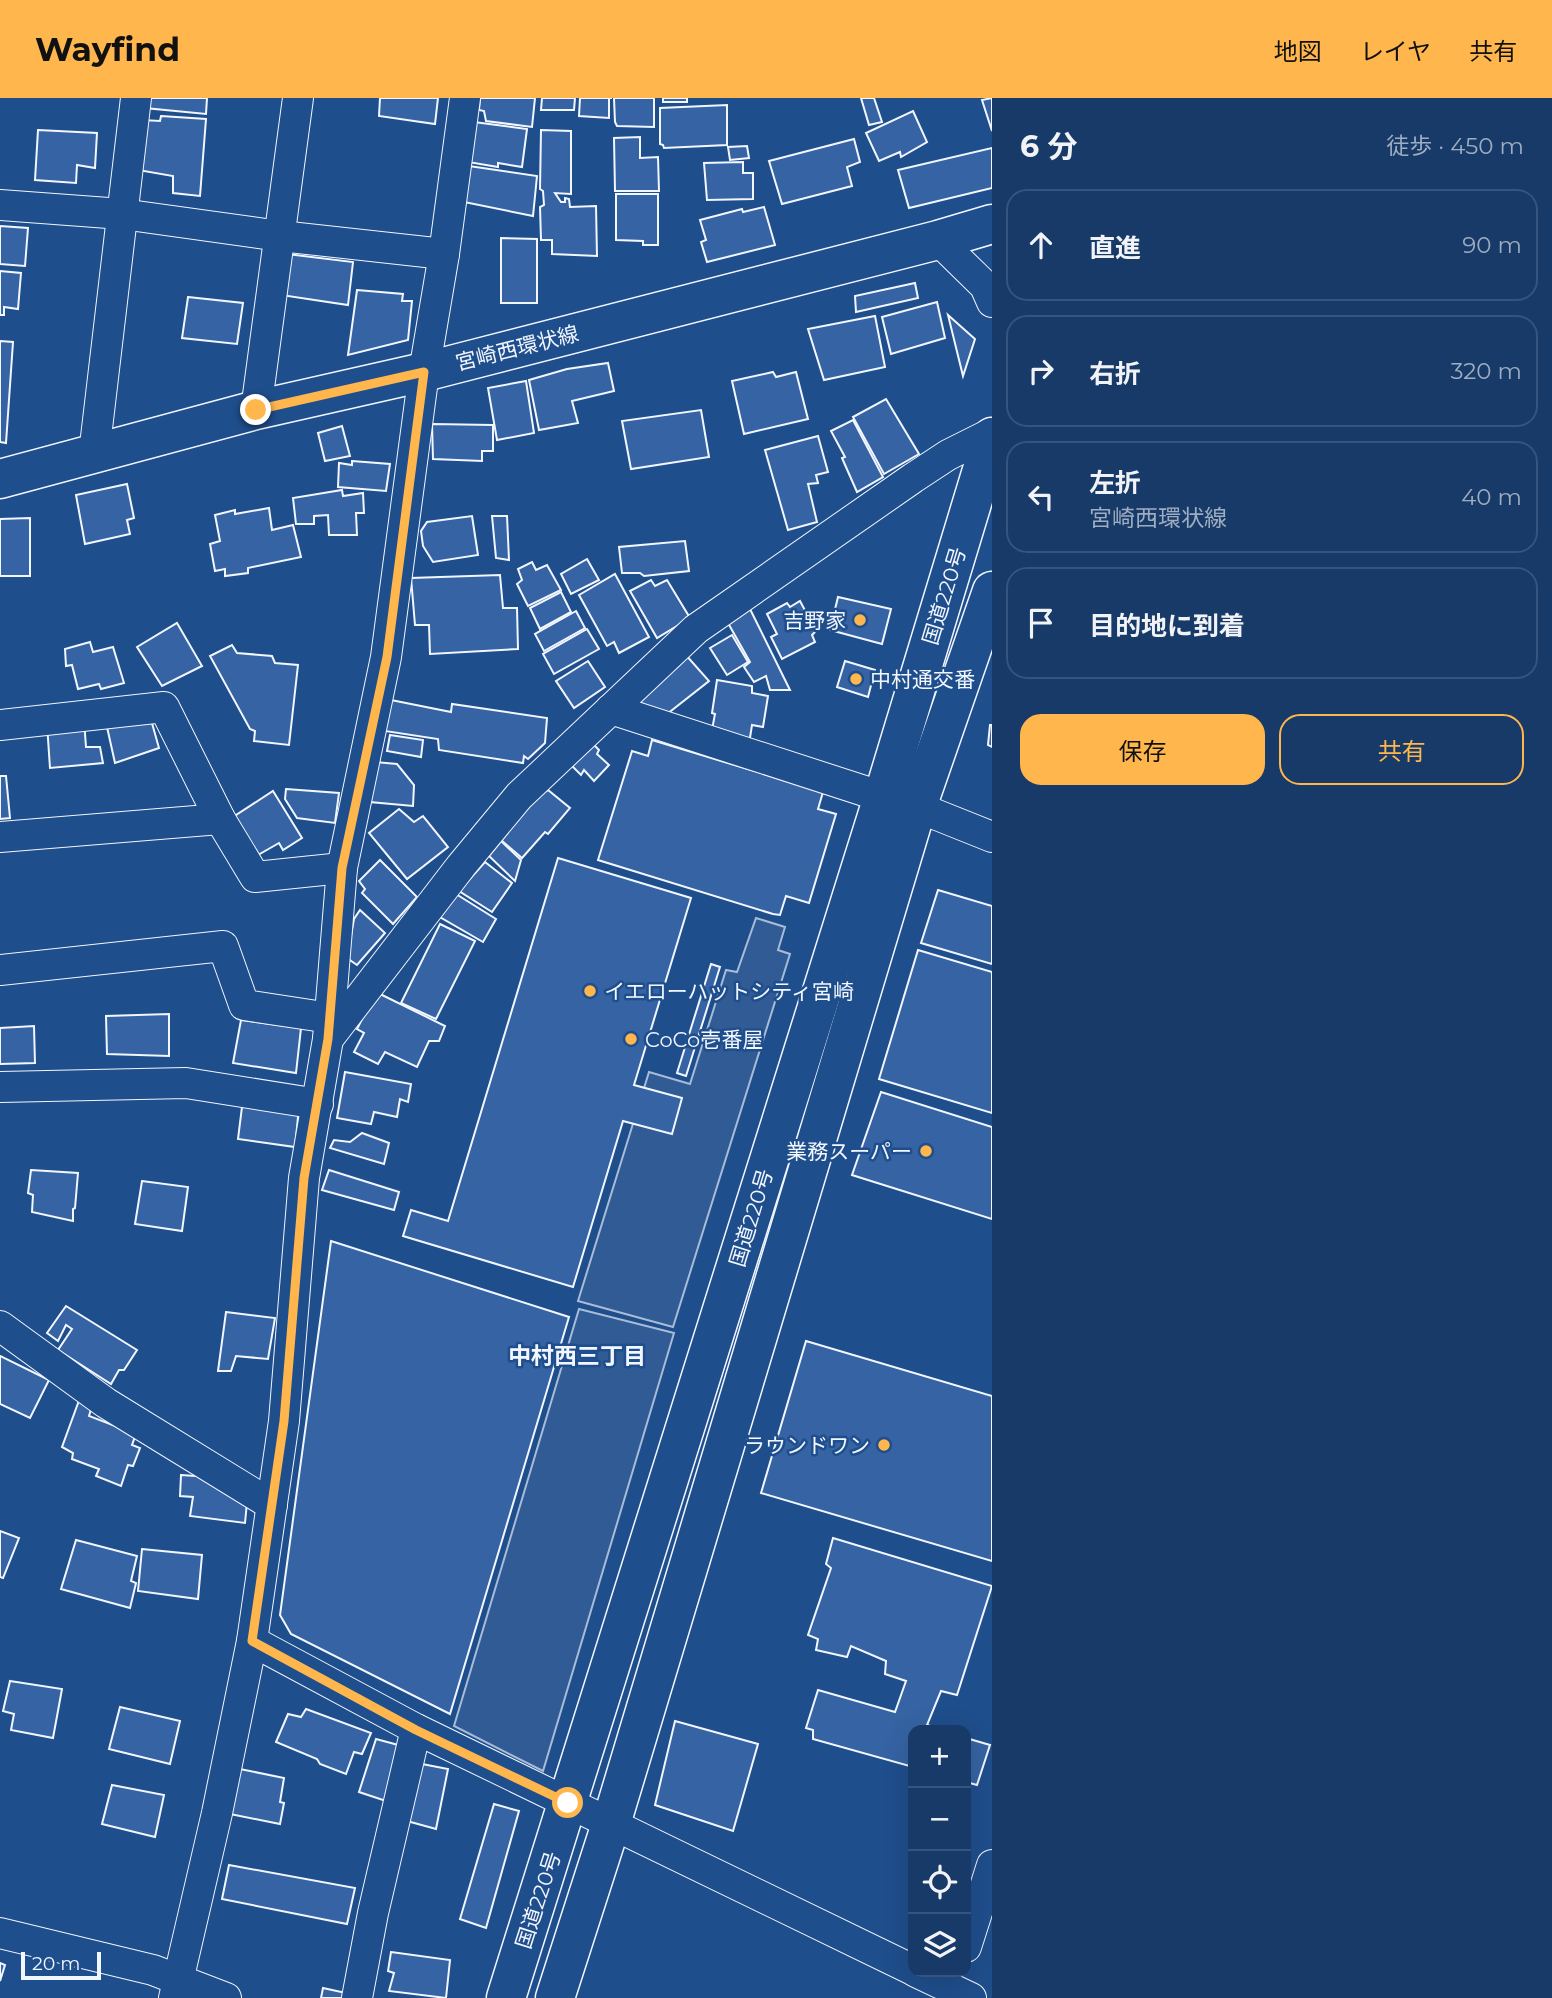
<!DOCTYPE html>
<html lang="ja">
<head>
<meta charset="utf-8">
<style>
	body { margin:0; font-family:Montserrat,"Noto Sans JP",sans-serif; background:#244571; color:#f1f3f6 }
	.controls { position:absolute; right:21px; bottom:21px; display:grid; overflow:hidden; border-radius:14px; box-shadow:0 7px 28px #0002 }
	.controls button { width:63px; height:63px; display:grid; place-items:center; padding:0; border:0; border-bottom:2px solid #36547d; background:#173a69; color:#f1f3f6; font:35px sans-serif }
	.scale { position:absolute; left:21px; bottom:18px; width:80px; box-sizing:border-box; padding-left:7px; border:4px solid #f2f6ff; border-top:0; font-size:19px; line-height:24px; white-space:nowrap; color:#f2f6ff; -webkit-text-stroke:5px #1f4e8c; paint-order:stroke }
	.stop { position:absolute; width:21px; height:21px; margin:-16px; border:5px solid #ffb74d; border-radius:50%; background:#fff }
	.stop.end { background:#ffb74d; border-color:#fff; box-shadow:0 2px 7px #0008 }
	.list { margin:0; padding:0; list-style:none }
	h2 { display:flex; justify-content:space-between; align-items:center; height:91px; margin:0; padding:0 28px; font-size:30px }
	h2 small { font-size:23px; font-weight:400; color:#9eadc0 }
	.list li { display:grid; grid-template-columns:46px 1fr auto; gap:21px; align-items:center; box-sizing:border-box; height:112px; margin:0 14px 14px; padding:0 14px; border:2px solid #36547d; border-radius:21px }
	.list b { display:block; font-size:26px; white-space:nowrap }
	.list p { margin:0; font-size:23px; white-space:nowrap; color:#9eadc0 }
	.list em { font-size:23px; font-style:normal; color:#9eadc0 }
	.actions { display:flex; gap:14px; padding:21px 28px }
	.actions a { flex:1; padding:16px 0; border:2px solid #ffb74d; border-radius:21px; text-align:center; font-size:24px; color:#ffb74d }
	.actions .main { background:#ffb74d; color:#111 }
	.icon { flex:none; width:38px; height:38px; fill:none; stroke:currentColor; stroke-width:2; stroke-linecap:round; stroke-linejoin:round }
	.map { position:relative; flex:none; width:992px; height:1900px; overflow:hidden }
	header { display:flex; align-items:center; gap:42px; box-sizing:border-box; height:98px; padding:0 35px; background:#ffb74d; color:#111 }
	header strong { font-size:33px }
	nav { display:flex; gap:38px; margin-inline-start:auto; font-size:24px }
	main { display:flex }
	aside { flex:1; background:#173a69 }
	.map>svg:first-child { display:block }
	.parking { fill:#305b95; stroke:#a8bbd7; stroke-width:2 }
	.building { fill:#3563a3; stroke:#f2f6ff; stroke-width:2 }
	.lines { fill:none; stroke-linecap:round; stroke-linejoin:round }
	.minor-casing { stroke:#f2f6ff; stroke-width:32 }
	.major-casing { stroke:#f2f6ff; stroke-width:41 }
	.highway-casing { stroke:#f2f6ff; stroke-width:41 }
	.minor { stroke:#1f4e8c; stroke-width:30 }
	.major { stroke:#1f4e8c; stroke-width:38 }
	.highway { stroke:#1f4e8c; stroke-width:38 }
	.route { stroke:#ffb74d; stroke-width:9 }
	.poi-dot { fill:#ffb74d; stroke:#1f4e8c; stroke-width:2.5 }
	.labels { text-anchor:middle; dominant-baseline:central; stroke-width:5; stroke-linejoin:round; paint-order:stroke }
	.street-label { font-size:21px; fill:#f2f6ff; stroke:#1f4e8c }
	.poi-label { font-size:21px; fill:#f2f6ff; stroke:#1f4e8c; text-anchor:end }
	.neighbourhood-label { font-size:23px; font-weight:bold; fill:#f2f6ff; stroke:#1f4e8c }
</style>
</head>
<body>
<header>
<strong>Wayfind</strong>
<nav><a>地図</a><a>レイヤ</a><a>共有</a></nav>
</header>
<main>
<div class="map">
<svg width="992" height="1900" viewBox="0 0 992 1900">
	<rect width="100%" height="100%" fill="#1f4e8c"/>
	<g class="parking">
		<polygon points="756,820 785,829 778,852 790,856 673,1229 578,1203 649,974 690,986 726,872 737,874"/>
		<polygon points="579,1211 674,1235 543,1673 454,1628"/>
	</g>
	<g class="building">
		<polygon points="146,0 207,0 206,16 145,10"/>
		<polygon points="380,0 438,0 435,26 379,18"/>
		<polygon points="480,0 535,0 532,29 486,23 484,13 479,12"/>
		<polygon points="542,0 575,0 574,12 541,12"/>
		<polygon points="580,0 612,0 609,0 609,20 579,18"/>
		<polygon points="614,0 654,0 654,29 617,28 615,24"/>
		<rect x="663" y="0" width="24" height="4"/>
		<polygon points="861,0 874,0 882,24 869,27"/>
		<polygon points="992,0 992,33 982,2"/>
		<polygon points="727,7 727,47 664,50 663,47 660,46 660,10"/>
		<polygon points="913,13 927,44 901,59 900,54 879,63 866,35"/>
		<polygon points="161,18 206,21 200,98 173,95 173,78 138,72 142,22 160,23"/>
		<polygon points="474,24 527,31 522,69 498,65 498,69 468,64"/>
		<polygon points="38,32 97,35 95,70 77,67 76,85 35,82"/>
		<polygon points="541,32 571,33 571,96 555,95 561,104 565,104 565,100 569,101 570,109 596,108 597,158 552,156 552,142 541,142 540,109 544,107 543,93 540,91"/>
		<polygon points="640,39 640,60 658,59 659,93 615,93 614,40"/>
		<polygon points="854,41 860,64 847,69 852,88 782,106 769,63"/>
		<polygon points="747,48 749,60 730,62 728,49"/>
		<polygon points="992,50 992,90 909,110 898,72"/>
		<polygon points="743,64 743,75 753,75 753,101 707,102 704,65"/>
		<polygon points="469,68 537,78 533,118 464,104"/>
		<polygon points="616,96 658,96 658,147 643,147 643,143 616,142"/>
		<polygon points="764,109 775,147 707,164 701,144 706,142 700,122 742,111 743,114"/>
		<polygon points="0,128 28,130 25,168 0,166"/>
		<polygon points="501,140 537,141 537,205 501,205"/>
		<polygon points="287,156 353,164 348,207 281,197"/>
		<polygon points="0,173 21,175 18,211 4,209 4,217 0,217"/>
		<polygon points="915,185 918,200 856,214 855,198"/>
		<polygon points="357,192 403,196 402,203 412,203 408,242 348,257"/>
		<polygon points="188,199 243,205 237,246 182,240"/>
		<polygon points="937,204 945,240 891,256 882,219"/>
		<polygon points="948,217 975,241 963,278"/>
		<polygon points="875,218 885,269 824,282 808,231"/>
		<polygon points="0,243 13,244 6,345 0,344"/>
		<polygon points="608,265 614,293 572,303 578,325 539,332 529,282 567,271"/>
		<polygon points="773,274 776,279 796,274 808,321 744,336 732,283"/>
		<polygon points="526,283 534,335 497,342 488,290"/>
		<polygon points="886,301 919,356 884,376 853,319"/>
		<polygon points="701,312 709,359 631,371 622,323"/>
		<polygon points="853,322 883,379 857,394 842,360 845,359 831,333"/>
		<polygon points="432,326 493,327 493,353 482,353 482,363 433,361"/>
		<polygon points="342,328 350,358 325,363 318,335"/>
		<polygon points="818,338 828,374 816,377 818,385 808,386 817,424 788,432 765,352"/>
		<polygon points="352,363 390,366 386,393 338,389 339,365 352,367"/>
		<polygon points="127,386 134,420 127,422 130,436 85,446 76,397"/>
		<polygon points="342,392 343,398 363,395 364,415 356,415 357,437 329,437 328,417 314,418 314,426 296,426 293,400"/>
		<polygon points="269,410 272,432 293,427 301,459 248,470 248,475 225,478 225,471 215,473 210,446 220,443 215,417 235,412 235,416"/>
		<polygon points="472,418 478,457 433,464 423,448 421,433 427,424"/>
		<polygon points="492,418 507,418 509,462 496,460"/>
		<polygon points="30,420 30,478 0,478 0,421"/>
		<polygon points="685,443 689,473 644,478 640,475 622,475 619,449"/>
		<polygon points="587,461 599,482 571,496 561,476"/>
		<polygon points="532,464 536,472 547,467 561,492 528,508 517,486 522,482 518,471"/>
		<polygon points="615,476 649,539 619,555 614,544 607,548 579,497"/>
		<polygon points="500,477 503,510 517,510 518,551 430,556 429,527 415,527 411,480"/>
		<polygon points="651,482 655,488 667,482 690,520 657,540 630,493"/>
		<polygon points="561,494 571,514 540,531 530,510"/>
		<polygon points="838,499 891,511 882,546 830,532"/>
		<polygon points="800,503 816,533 812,537 815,544 782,561 771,539 777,536 767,516 787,505 790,509"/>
		<polygon points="749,509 790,592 770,592 766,578 754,584 744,569 750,564 728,525"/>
		<polygon points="576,513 585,530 544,553 535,536"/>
		<polygon points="177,525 202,568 162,588 137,549"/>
		<polygon points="587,531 599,551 554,576 543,556"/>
		<polygon points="732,537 748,564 727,577 710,550"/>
		<polygon points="90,544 93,554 113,549 124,585 101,591 99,586 78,591 72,567 66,568 65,551"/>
		<polygon points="232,547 237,555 272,558 275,565 298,567 289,647 254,643 255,633 250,631 210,558"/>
		<polygon points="685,556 709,583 662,620 651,618 637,599"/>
		<polygon points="588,563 605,589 574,610 556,583"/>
		<polygon points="845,563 875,572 868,599 837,589"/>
		<polygon points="717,582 752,588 752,595 768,598 763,629 752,627 749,646 711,637 715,616 712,615"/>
		<polygon points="391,602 451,614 452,606 547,620 545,645 528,661 524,658 523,665 439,652 438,641 385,633"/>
		<polygon points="150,618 159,650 115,665 107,629"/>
		<polygon points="84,622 86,649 100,649 103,665 50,670 47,626"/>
		<polygon points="990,627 992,627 992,649 988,647"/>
		<polygon points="390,637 423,642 421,659 387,653"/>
		<polygon points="652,642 823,694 818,711 836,716 809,805 786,798 780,817 773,816 598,762 632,653 648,658"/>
		<polygon points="590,643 599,652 597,656 609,667 594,683 584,672 581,677 570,666"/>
		<polygon points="375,664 397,666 414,687 413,708 370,704"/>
		<polygon points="0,678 6,678 10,720 0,721"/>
		<polygon points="286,691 339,695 335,725 297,720 285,701"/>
		<polygon points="548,692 570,710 548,736 545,734 522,760 501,742 538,697"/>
		<polygon points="273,693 302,740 283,752 279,745 258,757 233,719"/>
		<polygon points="399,711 414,724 423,718 448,749 407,781 369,735"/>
		<polygon points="501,743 521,762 515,783 489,758"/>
		<polygon points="558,760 691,800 634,987 682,1000 672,1036 623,1023 573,1189 403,1138 411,1112 448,1123"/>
		<polygon points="380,762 417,799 393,826 362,795 365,791 359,783"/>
		<polygon points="485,764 512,785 492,814 459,793"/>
		<polygon points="938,792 992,808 992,866 921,845"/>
		<polygon points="456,796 496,821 483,844 438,818"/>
		<polygon points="360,812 385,835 357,867 347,860 354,821"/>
		<polygon points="440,826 475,843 436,921 401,905"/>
		<polygon points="918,852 992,874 992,1015 879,981"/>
		<polygon points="711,866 720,869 686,978 677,975"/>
		<polygon points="376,894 445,928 439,943 429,943 417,969 385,954 378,966 354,954 364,935 357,931"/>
		<polygon points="169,916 169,958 107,956 106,918"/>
		<polygon points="241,922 301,930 296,975 233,965"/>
		<polygon points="34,928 35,965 0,966 0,930"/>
		<polygon points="345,974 411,986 408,1004 400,1001 397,1019 374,1014 371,1026 337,1020"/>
		<polygon points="881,994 992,1029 992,1121 852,1077"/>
		<polygon points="243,1001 299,1009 295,1049 238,1041"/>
		<polygon points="362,1035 389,1045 384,1066 330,1050 334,1042 350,1044"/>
		<polygon points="31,1072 78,1075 75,1110 73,1111 73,1123 32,1114 33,1097 28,1095"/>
		<polygon points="329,1072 399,1094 394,1112 322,1092"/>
		<polygon points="142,1083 188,1089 182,1133 135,1126"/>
		<polygon points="331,1143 569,1219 450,1616 291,1536 280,1517"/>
		<polygon points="66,1208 137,1252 124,1272 119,1272 111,1286 58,1252 72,1231 66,1227 58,1243 47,1235"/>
		<polygon points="226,1214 275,1220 268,1261 236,1258 231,1273 218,1273"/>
		<polygon points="806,1243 992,1298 992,1463 761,1395"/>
		<polygon points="0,1258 49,1282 30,1320 0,1306"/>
		<polygon points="81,1297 94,1302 89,1318 136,1336 132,1347 140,1350 133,1368 128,1367 121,1388 96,1378 99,1371 72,1361 73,1355 62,1349"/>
		<polygon points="181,1377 225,1380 248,1394 245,1425 190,1418 193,1399 180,1398"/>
		<polygon points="0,1433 19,1440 3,1480 0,1479"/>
		<polygon points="833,1440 992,1488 957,1597 941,1593 927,1627 944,1632 913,1632 913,1669 813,1641 813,1632 806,1630 818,1592 895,1614 906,1583 885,1576 886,1563 851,1548 847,1559 816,1552 818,1541 808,1537 831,1470 826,1466"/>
		<polygon points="76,1442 137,1458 131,1483 136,1485 130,1510 61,1491"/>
		<polygon points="142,1451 202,1457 198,1501 138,1493"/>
		<polygon points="10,1583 62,1591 53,1640 11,1632 14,1616 3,1613"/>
		<polygon points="120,1609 180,1623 170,1666 109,1651"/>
		<polygon points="306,1611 371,1635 362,1656 354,1654 346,1676 320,1666 317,1661 276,1644 288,1616 301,1619"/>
		<polygon points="675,1623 758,1646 733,1733 655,1707"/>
		<polygon points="966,1640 990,1647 977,1687 966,1684"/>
		<polygon points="376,1641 402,1648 386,1703 359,1694"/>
		<polygon points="422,1666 448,1671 436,1731 407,1723"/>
		<polygon points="235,1670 284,1680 280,1704 284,1705 280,1726 225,1715"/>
		<polygon points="112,1687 164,1697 155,1739 102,1726"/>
		<polygon points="494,1706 519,1713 486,1830 460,1821"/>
		<polygon points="229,1767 355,1790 347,1826 222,1801"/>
		<polygon points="391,1854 450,1862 446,1900 389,1893 394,1875 388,1873"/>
		<polygon points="0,1865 5,1867 0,1883"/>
		<polygon points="323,1890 346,1895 345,1900 321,1900"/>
	</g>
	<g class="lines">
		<defs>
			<g id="minor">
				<polyline points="0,107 122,116 280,138 444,156"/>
				<polyline points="938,142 985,188 992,204"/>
				<polyline points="256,312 298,0"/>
				<polyline points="94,356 136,0"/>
				<polyline points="611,611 883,699"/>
				<polyline points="0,627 164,609 220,721 255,779 342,770"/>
				<polyline points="917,709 992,739"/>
				<polyline points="0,739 220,721"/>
				<polyline points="0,872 223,848 244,907 330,920"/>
				<polyline points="328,941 461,768 519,698 696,531 913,380 948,357 992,335"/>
				<polyline points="0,989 186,985 318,1006"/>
				<polyline points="0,1228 106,1305 272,1407"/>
				<polyline points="252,1543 416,1631 913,1872"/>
				<polyline points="0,1835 153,1872 226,1900"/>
				<polyline points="966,1849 992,1767"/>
				<polyline points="916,1874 971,1900"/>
				<polyline points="174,1900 217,1715 252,1543 284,1323 304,1080 328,941 342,770 386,559 424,274 444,156 465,0"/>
				<polyline points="357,1900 373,1815 416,1631"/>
			</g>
			<polyline id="major" points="0,381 256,312 424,274 938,142 992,126"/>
			<g id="highway">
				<polyline points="506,1900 883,699 992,339"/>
				<polyline points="555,1900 611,1726 917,709 992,493"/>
			</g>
		</defs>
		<use href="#minor" class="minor-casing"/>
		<use href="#major" class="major-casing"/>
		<use href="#highway" class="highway-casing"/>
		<use href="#minor" class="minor"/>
		<use href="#major" class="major"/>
		<use href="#highway" class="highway"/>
	</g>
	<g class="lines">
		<polyline class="route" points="256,312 424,274 387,559 342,770 328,941 304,1080 284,1323 252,1543 416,1632 568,1705"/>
	</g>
	<g class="poi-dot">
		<circle cx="860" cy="522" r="7"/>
		<circle cx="856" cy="581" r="7"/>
		<circle cx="590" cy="893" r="7"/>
		<circle cx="631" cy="941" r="7"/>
		<circle cx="926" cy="1053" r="7"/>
		<circle cx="884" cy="1347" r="7"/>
	</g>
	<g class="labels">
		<g class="street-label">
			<text transform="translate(517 250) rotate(-14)">宮崎西環状線</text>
			<text transform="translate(944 498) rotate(-73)">国道220号</text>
			<text transform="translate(751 1120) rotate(-73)">国道220号</text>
			<text transform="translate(538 1802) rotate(-72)">国道220号</text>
		</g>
		<g class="poi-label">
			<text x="846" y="522">吉野家</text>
			<text x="870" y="581" text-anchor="start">中村通交番</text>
			<text x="604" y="893" text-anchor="start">イエローハットシティ宮崎</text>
			<text x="645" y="941" text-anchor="start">CoCo壱番屋</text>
			<text x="912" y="1053">業務スーパー</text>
			<text x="870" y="1347">ラウンドワン</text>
		</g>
		<g class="neighbourhood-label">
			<text x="577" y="1258">中村西三丁目</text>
		</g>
	</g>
</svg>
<div class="controls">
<button>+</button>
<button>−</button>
<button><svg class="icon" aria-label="locate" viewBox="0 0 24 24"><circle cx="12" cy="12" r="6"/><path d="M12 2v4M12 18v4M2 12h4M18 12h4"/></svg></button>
<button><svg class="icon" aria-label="layers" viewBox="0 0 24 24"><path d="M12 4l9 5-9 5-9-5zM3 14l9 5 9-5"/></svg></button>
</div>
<div class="scale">20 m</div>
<div class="stop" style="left:568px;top:1705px"></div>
<div class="stop end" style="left:256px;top:312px"></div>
</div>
<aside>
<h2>6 分<small>徒歩 · 450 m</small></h2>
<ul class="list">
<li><svg class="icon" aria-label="ahead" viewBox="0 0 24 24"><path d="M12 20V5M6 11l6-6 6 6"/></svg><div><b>直進</b></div><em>90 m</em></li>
<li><svg class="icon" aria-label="right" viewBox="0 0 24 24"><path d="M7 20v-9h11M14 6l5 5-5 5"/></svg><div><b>右折</b></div><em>320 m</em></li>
<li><svg class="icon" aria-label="left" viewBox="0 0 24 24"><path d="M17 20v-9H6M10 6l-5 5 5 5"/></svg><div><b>左折</b><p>宮崎西環状線</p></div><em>40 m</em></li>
<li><svg class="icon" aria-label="arrive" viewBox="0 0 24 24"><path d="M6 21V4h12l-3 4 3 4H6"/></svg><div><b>目的地に到着</b></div></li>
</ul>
<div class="actions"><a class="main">保存</a><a>共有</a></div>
</aside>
</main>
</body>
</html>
